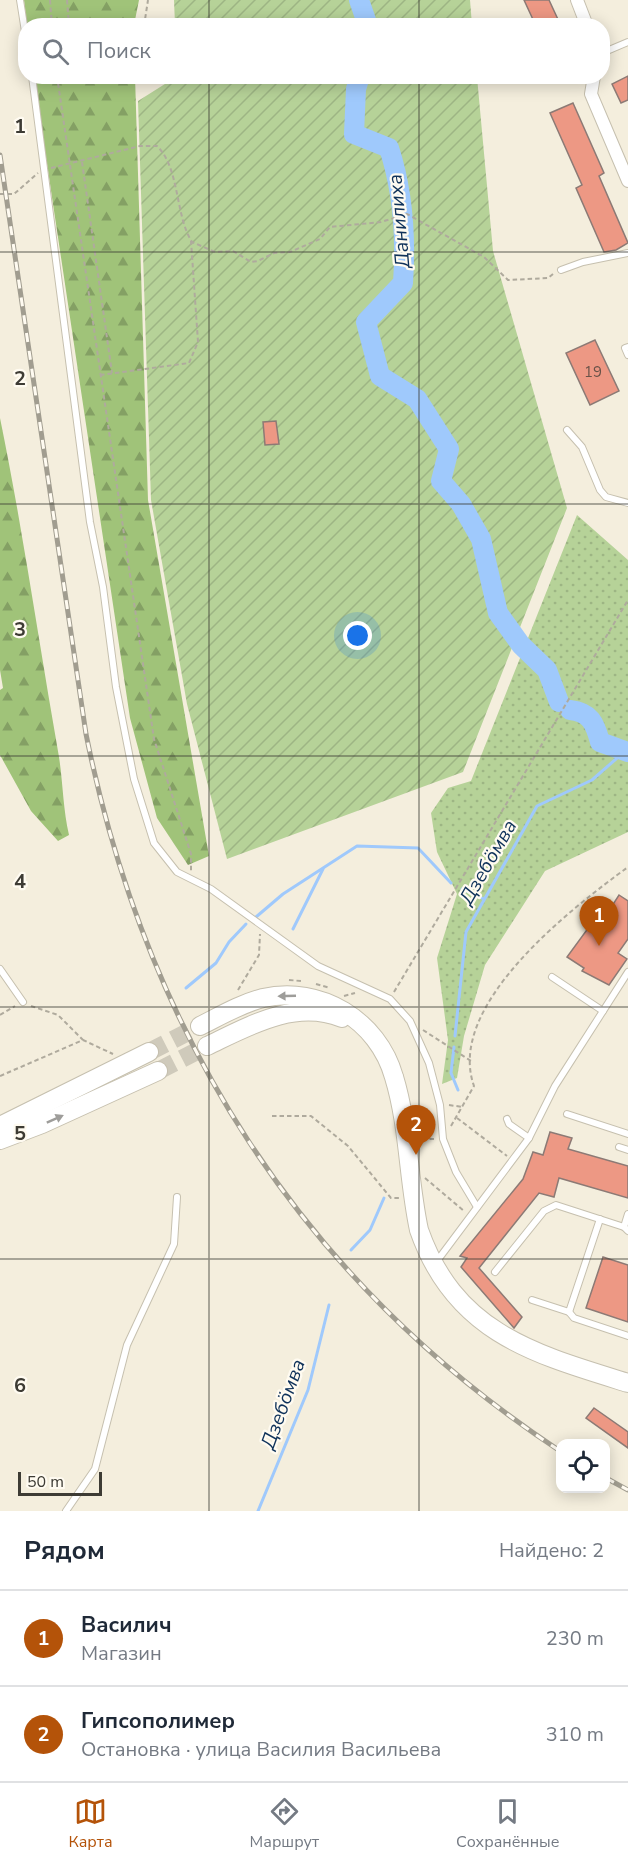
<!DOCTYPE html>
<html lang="ru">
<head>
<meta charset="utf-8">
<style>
	body { margin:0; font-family:"Nunito Sans",sans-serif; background:#f2f2f3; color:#1f2937 }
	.controls { position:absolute; right:18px; bottom:18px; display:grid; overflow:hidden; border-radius:12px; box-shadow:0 3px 15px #0003 }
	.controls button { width:54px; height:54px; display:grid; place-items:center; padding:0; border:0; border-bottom:2px solid #e0e1e3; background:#fff; color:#1f2937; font:30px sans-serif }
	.scale { position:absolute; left:18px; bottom:15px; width:84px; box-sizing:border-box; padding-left:6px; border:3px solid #3d3b34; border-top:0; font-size:16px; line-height:21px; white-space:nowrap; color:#3d3b34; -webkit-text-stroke:4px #fffbf1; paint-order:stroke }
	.you { position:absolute; left:358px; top:636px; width:21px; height:21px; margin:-15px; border:4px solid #fff; border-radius:50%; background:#1a73e8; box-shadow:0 0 0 9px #1a73e833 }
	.badge { display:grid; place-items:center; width:39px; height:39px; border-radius:50%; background:#b45309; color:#fff; font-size:20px; font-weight:700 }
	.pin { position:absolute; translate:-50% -50px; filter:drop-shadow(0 2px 3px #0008) }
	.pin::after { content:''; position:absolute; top:32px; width:21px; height:18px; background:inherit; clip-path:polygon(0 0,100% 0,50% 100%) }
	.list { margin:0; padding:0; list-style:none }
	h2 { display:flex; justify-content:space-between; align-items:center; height:78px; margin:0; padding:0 24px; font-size:26px }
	h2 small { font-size:20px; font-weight:400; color:#747a83 }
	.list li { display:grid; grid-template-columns:39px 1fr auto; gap:18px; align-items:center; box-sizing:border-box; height:96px; padding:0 24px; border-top:2px solid #e0e1e3 }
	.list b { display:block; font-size:22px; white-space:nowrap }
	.list p { margin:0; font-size:20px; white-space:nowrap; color:#747a83 }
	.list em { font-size:20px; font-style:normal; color:#747a83 }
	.icon { flex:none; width:33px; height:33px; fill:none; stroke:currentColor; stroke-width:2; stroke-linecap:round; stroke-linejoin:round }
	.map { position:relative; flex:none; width:628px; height:1511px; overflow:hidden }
	.search { position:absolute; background:#fff; box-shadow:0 3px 15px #0003; left:18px; right:18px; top:18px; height:66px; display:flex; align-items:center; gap:15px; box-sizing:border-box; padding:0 21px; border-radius:24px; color:#747a83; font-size:22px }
	.sheet { height:270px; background:#fff }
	nav { display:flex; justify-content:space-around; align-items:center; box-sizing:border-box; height:84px; border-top:2px solid #e0e1e3; background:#fff; font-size:16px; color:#747a83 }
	nav a { display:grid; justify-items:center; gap:3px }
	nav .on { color:#b45309 }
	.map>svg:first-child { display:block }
	.grass { fill:url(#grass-dots) }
	.forest { fill:url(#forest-firs) }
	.garden { fill:url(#garden-furrows) }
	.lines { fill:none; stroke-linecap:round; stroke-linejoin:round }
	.stream { stroke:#9fc9fc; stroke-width:3 }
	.river { stroke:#9fc9fc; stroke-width:20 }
	.building { fill:#ed9884; stroke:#8c7a75; stroke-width:1.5 }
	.secondary-tunnel { stroke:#cfcabb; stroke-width:18; stroke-dasharray:18 9; stroke-linecap:butt }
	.lane-casing { stroke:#c6c0af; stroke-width:8 }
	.street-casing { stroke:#c6c0af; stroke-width:14 }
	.secondary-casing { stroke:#c6c0af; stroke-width:20 }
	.path { stroke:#afaa9d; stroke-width:2; stroke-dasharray:4.5 3; stroke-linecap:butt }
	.lane { stroke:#fff; stroke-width:6 }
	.street { stroke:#fff; stroke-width:12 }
	.secondary { stroke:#fff; stroke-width:18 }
	.rail-casing { stroke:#a19d90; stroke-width:5 }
	.rail { stroke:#fffbf1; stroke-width:3; stroke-dasharray:9; stroke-linecap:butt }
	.oneway { fill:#9e9d9a }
	.grid { fill:none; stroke:#3d3b34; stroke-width:1.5; stroke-opacity:0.55 }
	.labels { text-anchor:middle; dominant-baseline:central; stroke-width:4.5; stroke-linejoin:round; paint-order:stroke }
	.number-label { font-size:15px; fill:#695248 }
	.water-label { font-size:20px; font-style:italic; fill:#0f325a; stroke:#fffbf1 }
	.grid-label { font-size:20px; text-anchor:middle; font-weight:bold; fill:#3d3b34; stroke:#fffbf1; stroke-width:4.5; stroke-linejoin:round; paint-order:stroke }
</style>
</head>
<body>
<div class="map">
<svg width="628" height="1511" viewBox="0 0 628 1511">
	<defs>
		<pattern id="grass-dots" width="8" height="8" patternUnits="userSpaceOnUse" patternTransform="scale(1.5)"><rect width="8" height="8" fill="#b6d298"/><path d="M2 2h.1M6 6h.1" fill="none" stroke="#9db584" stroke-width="1.8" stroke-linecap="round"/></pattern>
		<pattern id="forest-firs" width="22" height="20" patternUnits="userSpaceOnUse" patternTransform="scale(1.5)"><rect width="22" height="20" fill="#a0c379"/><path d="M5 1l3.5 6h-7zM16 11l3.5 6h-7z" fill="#84a064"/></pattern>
		<pattern id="garden-furrows" width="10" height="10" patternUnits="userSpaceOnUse" patternTransform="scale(1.5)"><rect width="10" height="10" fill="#b6d298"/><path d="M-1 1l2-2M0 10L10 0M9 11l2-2" fill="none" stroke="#9db584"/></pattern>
	</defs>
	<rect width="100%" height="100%" fill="#f4eedd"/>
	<polygon class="grass" points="577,515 628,560 628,832 545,871 485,965 464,1036 457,1078 442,1084 448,1040 437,958 457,894 437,852 431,813 448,788 471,781"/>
	<g class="forest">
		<polygon points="24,0 139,0 134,25 27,26"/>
		<polygon points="135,76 148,500 209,856 188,865 157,818 130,718 34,77"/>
		<path d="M0 418C23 530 39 644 59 757 63 783 63 809 69 835L58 841 31 811 0 755V690L3 688 0 670Z"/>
	</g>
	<g class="garden">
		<polygon points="174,0 470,0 472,25 175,25"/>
		<polygon points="176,77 477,77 493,251 567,508 463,772 227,859 187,704 151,500 138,101"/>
	</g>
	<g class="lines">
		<g class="stream">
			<polyline points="462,889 484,899"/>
			<polyline points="256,917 283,894 357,846 418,848 451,883"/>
			<polyline points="293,929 323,869"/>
			<polyline points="186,988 216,963 229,942 246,924"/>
			<polyline points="455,1036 466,932 537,806 592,780 624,752"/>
			<polyline points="454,1047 451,1073 458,1090"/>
			<polyline points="351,1250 370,1230 384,1198"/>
			<polyline points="258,1511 308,1390 329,1305"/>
		</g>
		<g class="river">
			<polyline points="359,0 368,26"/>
			<path d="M360 76 356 89 354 134 389 148C403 191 406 239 403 283L366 322 380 376 417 399 449 449 441 481 461 504 481 539 498 613 521 645 547 670 559 702"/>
			<path d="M570 710C590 712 595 723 600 742L628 752"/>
		</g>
	</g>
	<g class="building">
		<polygon points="524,0 549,0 561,26 536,26"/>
		<polygon points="628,76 628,100 621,103 612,84"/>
		<polygon points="573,103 604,173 599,176 628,243 616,250 604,252 576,188 582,185 550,113"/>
		<polygon points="595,340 619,391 590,405 566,353"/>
		<polygon points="276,421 279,444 265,445 263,422"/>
		<polygon points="619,895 628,901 628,939 618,953 627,959 609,985 582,971 584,968 567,957 589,927 596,931"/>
		<polygon points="550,1132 572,1138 568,1149 628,1166 628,1198 559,1178 554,1197 539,1193 479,1268 522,1317 514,1328 461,1267 467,1258 460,1256 523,1179 533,1152 543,1155"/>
		<polygon points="603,1257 628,1265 628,1322 586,1308"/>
		<polygon points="594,1408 628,1432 628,1448 586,1418"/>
	</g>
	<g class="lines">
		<g class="secondary-tunnel">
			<polyline points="149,1052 200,1026"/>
			<polyline points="158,1071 207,1046"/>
		</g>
		<defs>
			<g id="lane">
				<polyline points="20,0 26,38"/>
				<polyline points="602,53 628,42"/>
				<polyline points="32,76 90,522 103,587 116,687 134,779 154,843 177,872 211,889 318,966 390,999 410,1021 429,1063 440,1105 443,1139 456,1172 477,1207"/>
				<polyline points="561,270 583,262 628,253"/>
				<polyline points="628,347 625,348 628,355"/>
				<polyline points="567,430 582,447 600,490 606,497 628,503"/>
				<polyline points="0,969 23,1002"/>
				<polyline points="552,977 603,1011"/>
				<polyline points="567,1114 628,1134"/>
				<polyline points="507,1119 509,1124 529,1138"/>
				<polyline points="619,1147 628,1150"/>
				<polyline points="624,1227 628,1214"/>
				<polyline points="437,1261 529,1138 555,1086 628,972"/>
				<polyline points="495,1272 544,1211 556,1205 624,1227 628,1231"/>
				<polyline points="532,1300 569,1312 600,1219"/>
				<polyline points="569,1312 574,1318 628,1336"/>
				<polyline points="66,1511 95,1469 127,1345 174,1244 177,1197"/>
			</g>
			<g id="street">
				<polyline points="577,0 587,26"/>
				<polyline points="594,76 591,94 628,181"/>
			</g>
			<g id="secondary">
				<path d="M200 1026C220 1016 240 1004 263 998 320 985 378 1020 394 1077 409 1126 408 1179 419 1230 455 1333 534 1354 628 1383"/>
				<path d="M207 1046C249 1026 295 999 342 1018"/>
				<polyline points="0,1126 149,1052"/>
				<polyline points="0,1140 42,1124 158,1071"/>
			</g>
		</defs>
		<use href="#lane" class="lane-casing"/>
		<use href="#street" class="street-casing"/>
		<use href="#secondary" class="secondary-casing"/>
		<g class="path">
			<polyline points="50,0 52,26"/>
			<polyline points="67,0 69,26"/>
			<polyline points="144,26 148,0"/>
			<polyline points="57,76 154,739 191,854 191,871"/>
			<polyline points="59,78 118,76"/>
			<polyline points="82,162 112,373"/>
			<path d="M51 168 140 146H157C180 168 175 216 192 242L215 252 233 251 251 262 258 261 274 253 290 252 320 239 330 227 381 222 407 214 484 257 508 280 548 278 553 274"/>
			<polyline points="0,194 14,194 38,173"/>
			<polyline points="100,375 189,363 198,342 191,241"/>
			<polyline points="289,980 301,981"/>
			<polyline points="316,984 330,988"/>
			<polyline points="238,990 259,955 260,934"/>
			<polyline points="394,992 628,600"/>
			<polyline points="344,996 355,993"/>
			<polyline points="31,1006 58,1015 83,1040"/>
			<polyline points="0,1015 15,1006"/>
			<polyline points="423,1030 471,1061"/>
			<polyline points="0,1076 83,1040 113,1054"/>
			<polyline points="449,1105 463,1107"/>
			<polyline points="272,1116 311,1116 348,1146 391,1198 401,1198"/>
			<polyline points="457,1118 507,1156"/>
			<path d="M451 1126 474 1086C445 1005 572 908 628 867"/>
			<polyline points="422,1139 434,1139"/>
			<polyline points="425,1178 464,1211"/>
		</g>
		<use href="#lane" class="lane"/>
		<use href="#street" class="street"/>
		<use href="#secondary" class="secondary"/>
		<defs>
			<g id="rail">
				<path d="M0 155 86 734C147 1036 302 1281 560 1451"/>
				<polyline points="606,1478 628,1490"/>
			</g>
		</defs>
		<use href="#rail" class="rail-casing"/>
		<use href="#rail" class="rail"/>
	</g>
	<defs><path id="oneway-solid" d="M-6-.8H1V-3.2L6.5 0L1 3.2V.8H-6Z" transform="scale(1.5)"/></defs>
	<g class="oneway">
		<use href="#oneway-solid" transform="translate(287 996) rotate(178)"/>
		<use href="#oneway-solid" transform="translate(55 1119) rotate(-24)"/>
	</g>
	<path class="grid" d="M209 0V26M419 0V26M209 76V1511M419 76V1511M0 252H628M0 504H628M0 756H628M0 1007H628M0 1259H628"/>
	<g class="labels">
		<g class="number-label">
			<text x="593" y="372">19</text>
		</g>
		<g class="water-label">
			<text transform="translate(399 221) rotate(-95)">Данилиха</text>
			<text transform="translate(488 862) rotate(-60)">Дзебӧмва</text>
			<text transform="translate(283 1404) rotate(-70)">Дзебӧмва</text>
		</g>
	</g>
	<g class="grid-label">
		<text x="20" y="133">1</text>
		<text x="20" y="385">2</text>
		<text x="20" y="636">3</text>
		<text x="20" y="888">4</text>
		<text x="20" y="1140">5</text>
		<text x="20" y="1392">6</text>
	</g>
</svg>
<div class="controls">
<button><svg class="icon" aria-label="locate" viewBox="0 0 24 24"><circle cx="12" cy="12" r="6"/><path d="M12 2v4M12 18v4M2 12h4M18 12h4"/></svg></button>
</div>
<div class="scale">50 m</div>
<div class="you"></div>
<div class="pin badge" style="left:599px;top:946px">1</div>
<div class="pin badge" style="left:416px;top:1155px">2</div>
<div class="search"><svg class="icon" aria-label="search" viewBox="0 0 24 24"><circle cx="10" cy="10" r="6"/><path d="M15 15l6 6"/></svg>Поиск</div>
</div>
<section class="sheet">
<h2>Рядом<small>Найдено: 2</small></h2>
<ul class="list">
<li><span class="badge">1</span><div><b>Василич</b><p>Магазин</p></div><em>230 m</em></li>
<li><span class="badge">2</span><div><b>Гипсополимер</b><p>Остановка · улица Василия Васильева</p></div><em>310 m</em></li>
</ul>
</section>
<nav>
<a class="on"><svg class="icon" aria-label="map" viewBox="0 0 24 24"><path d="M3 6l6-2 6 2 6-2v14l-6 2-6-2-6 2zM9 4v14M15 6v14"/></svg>Карта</a>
<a><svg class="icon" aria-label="directions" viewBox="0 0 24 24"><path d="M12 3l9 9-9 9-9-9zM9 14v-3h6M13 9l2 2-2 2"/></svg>Маршрут</a>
<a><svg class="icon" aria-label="saved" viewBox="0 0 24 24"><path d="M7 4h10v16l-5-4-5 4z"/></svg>Сохранённые</a>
</nav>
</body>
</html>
